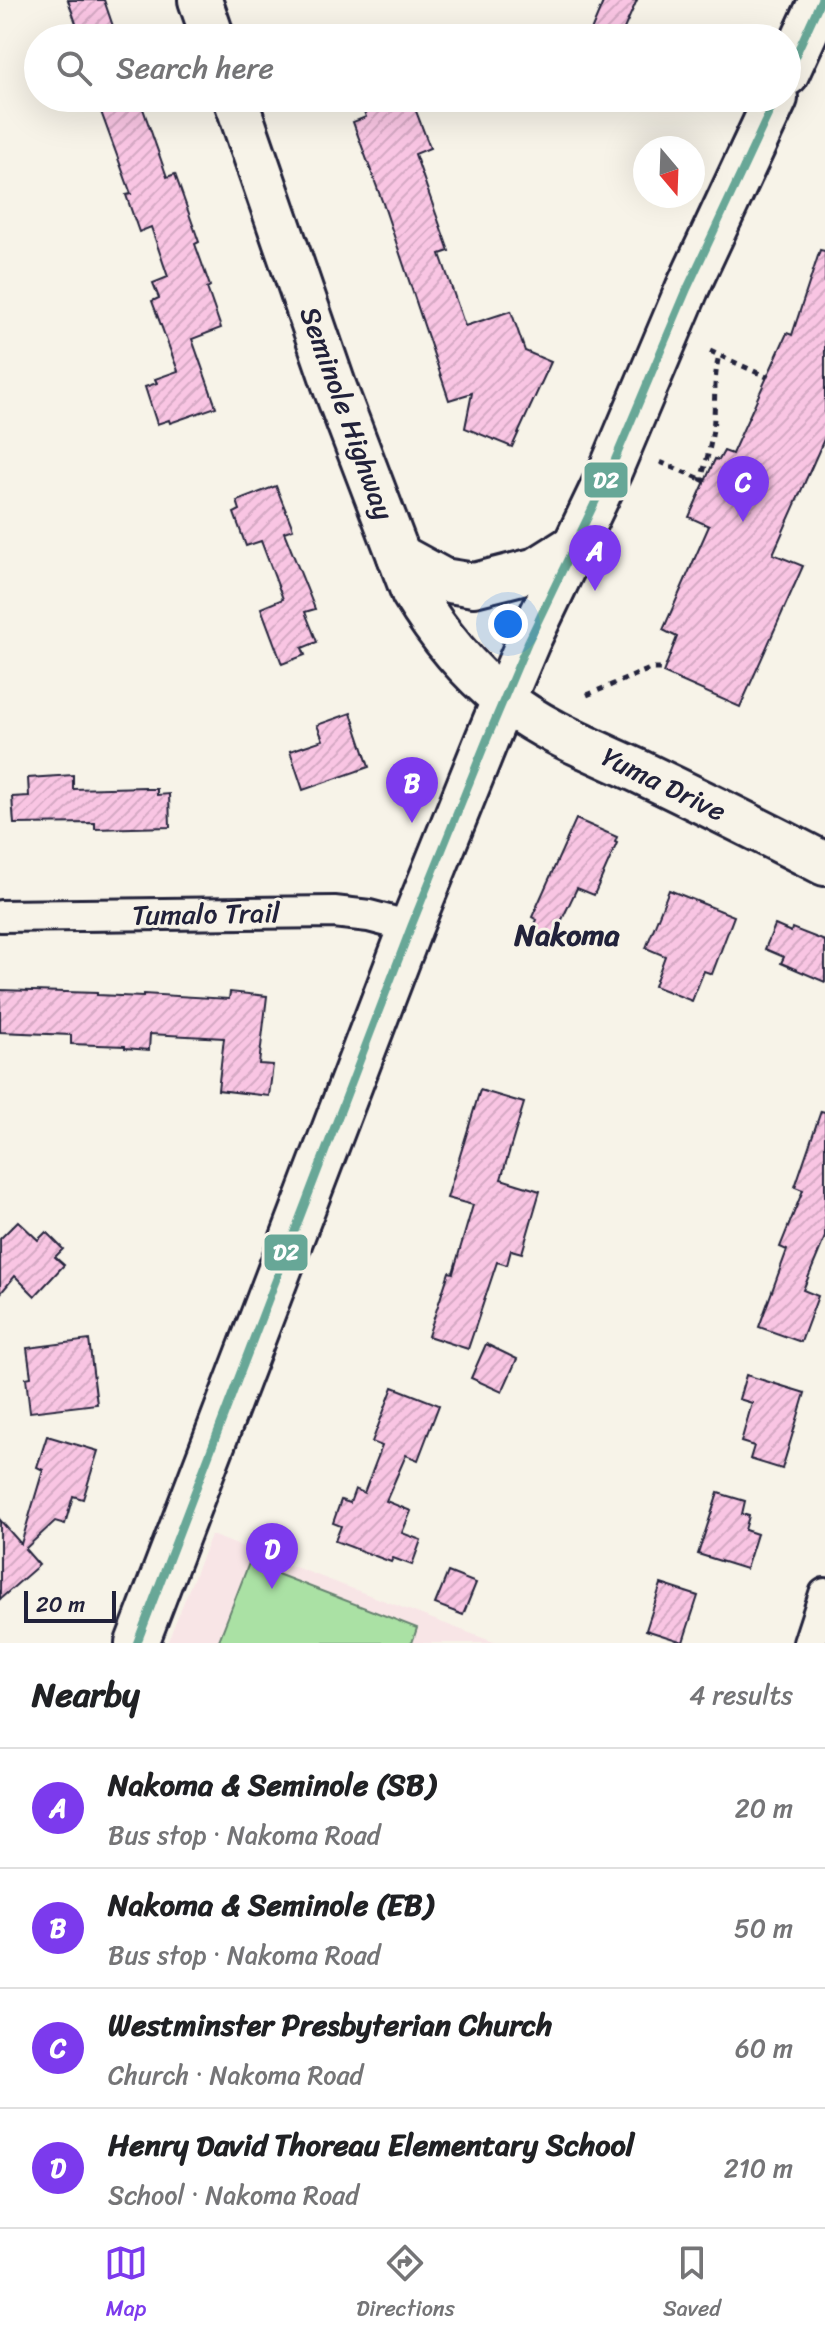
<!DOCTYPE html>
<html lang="en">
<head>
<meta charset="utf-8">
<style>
	body { margin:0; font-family:Sriracha,sans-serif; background:#f6f6f6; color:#202124 }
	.compass { position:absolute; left:633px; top:136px; width:72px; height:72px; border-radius:50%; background:#fff; box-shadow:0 8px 32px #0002; rotate:161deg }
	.scale { position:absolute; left:24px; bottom:20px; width:92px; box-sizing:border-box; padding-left:8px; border:4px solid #22223b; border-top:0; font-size:22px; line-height:28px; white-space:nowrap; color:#22223b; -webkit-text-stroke:6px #f7f3e8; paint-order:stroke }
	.you { position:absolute; left:508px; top:624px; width:28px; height:28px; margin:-20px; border:6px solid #fff; border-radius:50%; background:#1a73e8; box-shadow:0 0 0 12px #1a73e833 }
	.badge { display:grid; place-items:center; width:52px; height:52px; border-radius:50%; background:#7c3aed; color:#fff; font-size:26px; font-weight:700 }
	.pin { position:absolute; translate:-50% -66px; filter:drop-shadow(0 2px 4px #0008) }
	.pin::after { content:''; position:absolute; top:42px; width:28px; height:24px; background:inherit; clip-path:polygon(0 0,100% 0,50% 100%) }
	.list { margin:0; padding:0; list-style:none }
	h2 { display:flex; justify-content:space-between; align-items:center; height:104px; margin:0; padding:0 32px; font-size:34px }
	h2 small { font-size:26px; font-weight:400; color:#757577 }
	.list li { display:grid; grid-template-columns:52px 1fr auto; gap:24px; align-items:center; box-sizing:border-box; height:120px; padding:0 32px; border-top:2px solid #e0e0e0 }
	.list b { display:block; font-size:30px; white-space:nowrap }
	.list p { margin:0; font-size:26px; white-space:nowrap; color:#757577 }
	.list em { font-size:26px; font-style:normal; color:#757577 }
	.icon { flex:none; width:44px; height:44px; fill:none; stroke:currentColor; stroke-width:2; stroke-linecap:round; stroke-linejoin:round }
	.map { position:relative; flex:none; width:825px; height:1643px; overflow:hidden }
	.search { position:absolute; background:#fff; box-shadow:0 8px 32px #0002; left:24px; right:24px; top:24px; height:88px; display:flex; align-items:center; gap:20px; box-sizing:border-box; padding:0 28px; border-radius:44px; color:#757577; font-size:30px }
	.sheet { height:584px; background:#fff }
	nav { display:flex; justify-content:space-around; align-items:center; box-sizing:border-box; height:112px; border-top:2px solid #e0e0e0; background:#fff; font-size:22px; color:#757577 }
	nav a { display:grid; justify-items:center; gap:4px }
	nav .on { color:#7c3aed }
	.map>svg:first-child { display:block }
	.built { fill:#f8e5e6 }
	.park { fill:#aae1a4; stroke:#668270; stroke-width:2 }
	.building { fill:url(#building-hatch); stroke:#22223b; stroke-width:2 }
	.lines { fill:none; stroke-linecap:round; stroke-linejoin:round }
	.street-casing { stroke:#22223b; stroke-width:36 }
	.secondary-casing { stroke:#22223b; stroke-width:48 }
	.path { stroke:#22223b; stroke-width:5; stroke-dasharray:6 6; stroke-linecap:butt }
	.street { stroke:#f7f3e8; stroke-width:30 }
	.secondary { stroke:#f7f3e8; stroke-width:42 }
	.bus-1-casing { stroke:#f7f3e8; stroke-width:14 }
	.bus-1 { stroke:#67a797; stroke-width:8 }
	.labels { text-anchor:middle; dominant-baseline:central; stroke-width:6; stroke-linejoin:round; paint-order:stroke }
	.street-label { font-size:28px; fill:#22223b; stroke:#f7f3e8 }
	.neighbourhood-label { font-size:30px; font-weight:bold; fill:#22223b; stroke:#f7f3e8 }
	.line-badge { stroke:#f7f3e8; stroke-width:3 }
	.badge-label { font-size:22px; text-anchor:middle; font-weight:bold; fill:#fff }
</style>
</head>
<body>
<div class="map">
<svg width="825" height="1643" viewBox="0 0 825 1643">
	<defs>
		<pattern id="building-hatch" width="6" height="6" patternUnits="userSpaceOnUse" patternTransform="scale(2)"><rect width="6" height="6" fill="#f9c5e3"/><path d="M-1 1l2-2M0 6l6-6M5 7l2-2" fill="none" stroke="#d5a9c4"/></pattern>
	</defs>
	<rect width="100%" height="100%" fill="#f7f3e8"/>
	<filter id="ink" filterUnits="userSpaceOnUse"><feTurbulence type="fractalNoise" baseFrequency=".0125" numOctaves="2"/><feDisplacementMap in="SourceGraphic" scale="16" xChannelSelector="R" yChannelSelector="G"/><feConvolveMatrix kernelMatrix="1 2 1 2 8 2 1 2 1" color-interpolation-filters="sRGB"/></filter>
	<g filter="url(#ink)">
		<polygon class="built" points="211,1535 496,1643 167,1643"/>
		<polygon class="park" points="249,1563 417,1628 412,1643 218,1643"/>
		<g class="building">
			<polygon points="68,0 104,0 117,38 81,38"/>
			<polygon points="604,0 637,0 620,38 588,38"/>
			<polygon points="96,98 131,98 133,106 141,103 167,177 175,174 199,242 195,244 210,286 207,288 221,328 192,339 216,407 170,423 169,420 157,424 145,387 157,383 155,379 178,371 152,301 159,298 153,283 168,277 151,227 139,232 126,195 131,194"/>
			<polygon points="359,98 411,98 430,148 415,154 449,251 440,254 465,326 511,311 525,351 551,362 512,447 465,428 472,393 449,400 385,209 353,122 366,117"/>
			<polygon points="820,250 825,251 825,437 773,554 803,566 740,707 663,673 677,637 663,630 709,526 689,517 715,459 719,460 724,451 732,454 787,333 792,335"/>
			<polygon points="276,486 293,529 284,532 315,609 305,612 317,642 302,648 305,655 282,664 261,608 283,599 261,541 246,546 234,513 240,510 237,501"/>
			<polygon points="351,713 369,767 303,790 290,751 323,740 317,725"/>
			<polygon points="73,775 73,789 145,787 145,789 157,789 157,795 169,794 170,827 95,829 95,823 14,824 12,797 29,796 28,778"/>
			<polygon points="576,819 617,837 615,842 617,843 594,895 577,888 548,949 527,940 537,920 532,917"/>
			<polygon points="669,890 734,916 712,974 704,971 692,1001 654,986 665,956 646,948"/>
			<polygon points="775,925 791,932 792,928 825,941 825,982 781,963 784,957 765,949"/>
			<polygon points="0,990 97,993 97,995 143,997 143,994 229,999 230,992 267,996 259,1064 273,1065 269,1096 218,1090 224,1038 150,1034 149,1050 125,1048 125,1046 71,1044 71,1035 0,1032"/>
			<polygon points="480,1090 524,1103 501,1179 540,1191 522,1253 511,1250 507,1265 497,1262 468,1349 428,1336 449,1272 453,1273 473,1205 447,1198"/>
			<polygon points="821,1111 825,1112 825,1237 803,1290 818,1296 801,1342 759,1327 787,1250 780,1247 803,1190 795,1187"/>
			<polygon points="18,1221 38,1240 46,1232 63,1249 55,1257 64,1265 35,1296 15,1276 0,1294 0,1239"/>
			<polygon points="89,1340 97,1404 30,1412 26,1378 31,1377 27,1348"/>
			<polygon points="486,1344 517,1359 502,1392 471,1378"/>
			<polygon points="746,1375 805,1393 782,1469 750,1459 754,1446 741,1442 752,1403 739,1399"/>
			<polygon points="393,1387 439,1405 418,1460 406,1455 386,1501 411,1511 402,1533 421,1540 412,1565 393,1558 391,1562 335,1541 341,1526 333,1523 341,1500 350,1503 355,1489 364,1493 382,1446 372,1442"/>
			<polygon points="47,1436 98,1451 83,1499 73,1496 65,1524 55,1521 25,1549 39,1565 0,1599 0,1520 21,1544 43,1470 37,1467"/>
			<polygon points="718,1493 745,1501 742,1514 749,1516 745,1530 757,1534 746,1569 698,1554"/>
			<polygon points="448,1572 476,1583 463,1615 435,1604"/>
			<polygon points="661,1584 698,1596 683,1642 646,1630"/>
		</g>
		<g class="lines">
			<defs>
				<g id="street">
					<polyline points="0,916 334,912 369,916 411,927"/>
					<polyline points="809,1643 825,1594"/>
				</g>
				<g id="secondary">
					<polyline points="200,0 213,38"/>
					<polyline points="787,74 821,0"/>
					<path d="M235 98 335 388 413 593C437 633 467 670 503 699 543 731 593 750 638 771 701 801 763 832 825 864"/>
					<polyline points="399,556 443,580 474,585 537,569 575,545"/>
					<polyline points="137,1643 411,927 487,739 528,642 611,469 687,289 776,98"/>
				</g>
			</defs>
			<use href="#street" class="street-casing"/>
			<use href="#secondary" class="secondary-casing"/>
			<g class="path">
				<polyline points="710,351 767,377"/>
				<polyline points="660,462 701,479"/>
				<path d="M705 481 701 479C707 460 713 438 714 418 715 396 714 376 719 355"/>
				<polyline points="587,695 650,669 665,669"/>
			</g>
			<use href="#street" class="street"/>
			<use href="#secondary" class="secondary"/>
			<defs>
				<g id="bus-1">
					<polyline points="787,74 821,0"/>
					<polyline points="137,1643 411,927 487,739 528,642 611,469 687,289 776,98"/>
				</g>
			</defs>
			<use href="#bus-1" class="bus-1-casing"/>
			<use href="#bus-1" class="bus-1"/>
		</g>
	</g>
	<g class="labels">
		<g class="street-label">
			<text transform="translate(347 413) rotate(70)">Seminole Highway</text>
			<text transform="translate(664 784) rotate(26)">Yuma Drive</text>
			<text transform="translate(206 914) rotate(-1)">Tumalo Trail</text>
		</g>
		<g class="neighbourhood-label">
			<text x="567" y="935">Nakoma</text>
		</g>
	</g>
	<g class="line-badge">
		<rect x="583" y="461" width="46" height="38" rx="8" fill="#67a797"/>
		<rect x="263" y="1233" width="46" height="39" rx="8" fill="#67a797"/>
	</g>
	<g class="badge-label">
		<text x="606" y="488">D2</text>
		<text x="286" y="1260">D2</text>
	</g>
</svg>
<svg class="compass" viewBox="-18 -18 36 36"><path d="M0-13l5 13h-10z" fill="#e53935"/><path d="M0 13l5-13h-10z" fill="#757577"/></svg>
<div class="scale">20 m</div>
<div class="you"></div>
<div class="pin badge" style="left:595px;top:591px">A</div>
<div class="pin badge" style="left:412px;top:823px">B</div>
<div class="pin badge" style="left:743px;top:522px">C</div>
<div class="pin badge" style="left:272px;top:1589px">D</div>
<div class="search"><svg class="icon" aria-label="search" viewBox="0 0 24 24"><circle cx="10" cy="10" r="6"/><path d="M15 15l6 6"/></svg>Search here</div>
</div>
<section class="sheet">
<h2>Nearby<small>4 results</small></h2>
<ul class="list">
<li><span class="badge">A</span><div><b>Nakoma &amp; Seminole (SB)</b><p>Bus stop · Nakoma Road</p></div><em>20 m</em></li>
<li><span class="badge">B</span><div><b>Nakoma &amp; Seminole (EB)</b><p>Bus stop · Nakoma Road</p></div><em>50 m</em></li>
<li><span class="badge">C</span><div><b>Westminster Presbyterian Church</b><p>Church · Nakoma Road</p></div><em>60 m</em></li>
<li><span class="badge">D</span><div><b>Henry David Thoreau Elementary School</b><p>School · Nakoma Road</p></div><em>210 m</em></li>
</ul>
</section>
<nav>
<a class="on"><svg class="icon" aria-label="map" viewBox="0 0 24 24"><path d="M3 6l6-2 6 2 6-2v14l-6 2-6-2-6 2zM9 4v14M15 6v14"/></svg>Map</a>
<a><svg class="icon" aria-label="directions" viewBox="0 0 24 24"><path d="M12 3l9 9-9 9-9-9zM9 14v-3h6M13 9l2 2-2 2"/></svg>Directions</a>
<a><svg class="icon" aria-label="saved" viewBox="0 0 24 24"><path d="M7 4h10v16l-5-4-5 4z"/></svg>Saved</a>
</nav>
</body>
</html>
